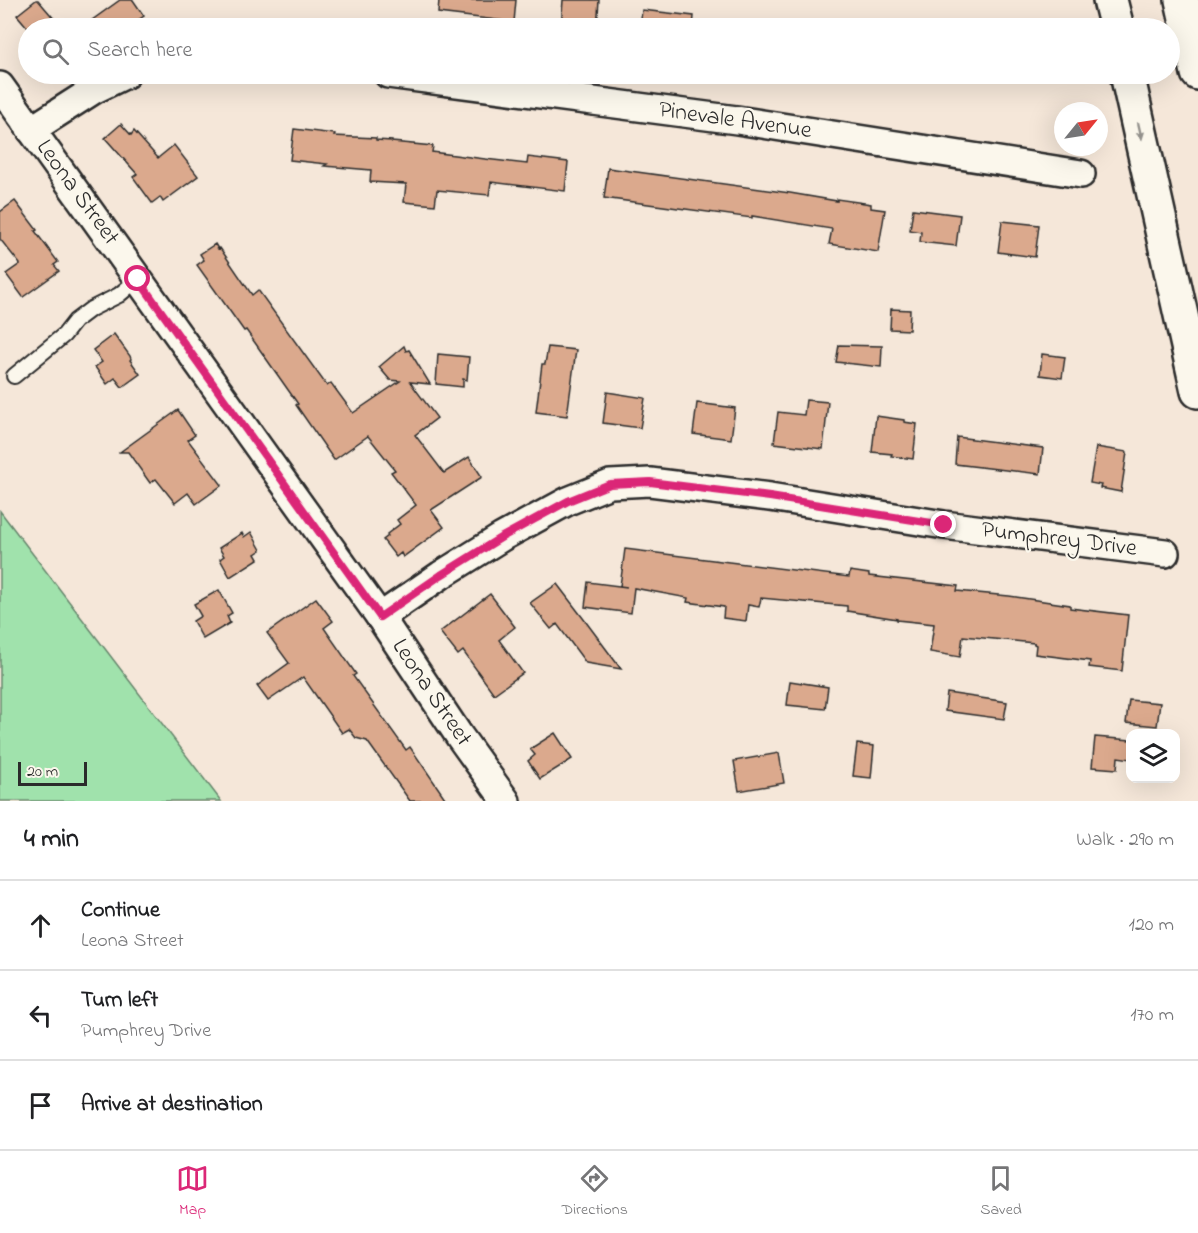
<!DOCTYPE html>
<html lang="en">
<head>
<meta charset="utf-8">
<style>
	body { margin:0; font-family:"Indie Flower",sans-serif; background:#f2f2f2; color:#202124 }
	.controls { position:absolute; right:18px; bottom:18px; display:grid; overflow:hidden; border-radius:12px; box-shadow:0 6px 24px #0002 }
	.controls button { width:54px; height:54px; display:grid; place-items:center; padding:0; border:0; border-bottom:2px solid #e0e0e0; background:#fff; color:#202124; font:30px sans-serif }
	.compass { position:absolute; left:1054px; top:102px; width:54px; height:54px; border-radius:50%; background:#fff; box-shadow:0 6px 24px #0002; rotate:60deg }
	.scale { position:absolute; left:18px; bottom:15px; width:69px; box-sizing:border-box; padding-left:6px; border:3px solid #2b2b2b; border-top:0; font-size:16px; line-height:21px; white-space:nowrap; color:#2b2b2b; -webkit-text-stroke:4px #fbf7ec; paint-order:stroke }
	.stop { position:absolute; width:18px; height:18px; margin:-14px; border:4px solid #db2777; border-radius:50%; background:#fff }
	.stop.end { background:#db2777; border-color:#fff; box-shadow:0 2px 6px #0008 }
	.list { margin:0; padding:0; list-style:none }
	h2 { display:flex; justify-content:space-between; align-items:center; height:78px; margin:0; padding:0 24px; font-size:26px }
	h2 small { font-size:20px; font-weight:400; color:#757577 }
	.list li { display:grid; grid-template-columns:39px 1fr auto; gap:18px; align-items:center; box-sizing:border-box; height:90px; padding:0 24px; border-top:2px solid #e0e0e0 }
	.list b { display:block; font-size:22px; white-space:nowrap }
	.list p { margin:0; font-size:20px; white-space:nowrap; color:#757577 }
	.list em { font-size:20px; font-style:normal; color:#757577 }
	.icon { flex:none; width:33px; height:33px; fill:none; stroke:currentColor; stroke-width:2; stroke-linecap:round; stroke-linejoin:round }
	.map { position:relative; flex:none; width:1198px; height:801px; overflow:hidden }
	.search { position:absolute; background:#fff; box-shadow:0 6px 24px #0002; left:18px; right:18px; top:18px; height:66px; display:flex; align-items:center; gap:15px; box-sizing:border-box; padding:0 21px; border-radius:33px; color:#757577; font-size:22px }
	.sheet { height:348px; background:#fff }
	nav { display:flex; justify-content:space-around; align-items:center; box-sizing:border-box; height:84px; border-top:2px solid #e0e0e0; background:#fff; font-size:16px; color:#757577 }
	nav a { display:grid; justify-items:center; gap:3px }
	nav .on { color:#db2777 }
	.map>svg:first-child { display:block }
	.green { fill:#a0e2ac; stroke:#66866c; stroke-width:1.5 }
	.building { fill:#dba98d; stroke:#2b2b2b; stroke-width:1.5 }
	.lines { fill:none; stroke-linecap:round; stroke-linejoin:round }
	.service-casing { stroke:#2b2b2b; stroke-width:18 }
	.minor-casing { stroke:#2b2b2b; stroke-width:32 }
	.trunk-casing { stroke:#2b2b2b; stroke-width:38 }
	.service { stroke:#fbf7ec; stroke-width:14 }
	.minor { stroke:#fbf7ec; stroke-width:27 }
	.trunk { stroke:#fbf7ec; stroke-width:33 }
	.oneway { fill:#93918c }
	.route { stroke:#db2777; stroke-width:8 }
	.labels { text-anchor:middle; dominant-baseline:central; stroke-width:4.5; stroke-linejoin:round; paint-order:stroke }
	.street-label { font-size:24px; fill:#2b2b2b; stroke:#fbf7ec }
</style>
</head>
<body>
<div class="map">
<svg width="1198" height="801" viewBox="0 0 1198 801">
	<rect width="100%" height="100%" fill="#f5e7d9"/>
	<filter id="ink" filterUnits="userSpaceOnUse"><feTurbulence type="fractalNoise" baseFrequency=".0167" numOctaves="2"/><feDisplacementMap in="SourceGraphic" scale="12" xChannelSelector="R" yChannelSelector="G"/><feConvolveMatrix kernelMatrix="1 2 1 2 8 2 1 2 1" color-interpolation-filters="sRGB"/></filter>
	<g filter="url(#ink)">
		<polygon class="green" points="0,511 221,801 0,801"/>
		<g class="building">
			<polygon points="36,0 38,0 62,28 28,28 17,15"/>
			<polygon points="120,0 133,0 144,16 126,28 81,28"/>
			<polygon points="439,0 516,0 514,22 438,13"/>
			<polygon points="563,0 599,0 597,28 561,28"/>
			<polygon points="642,10 694,16 693,28 640,28"/>
			<polygon points="121,124 131,135 134,131 158,158 174,145 198,176 163,202 160,197 152,203 133,177 137,174 105,138"/>
			<polygon points="294,129 335,134 334,136 376,138 376,140 392,141 392,142 433,146 432,152 485,159 527,164 528,157 568,162 565,191 491,182 489,195 437,190 435,205 404,202 406,184 370,182 371,170 324,166 327,164 290,160"/>
			<polygon points="608,168 790,193 837,201 837,199 871,204 871,208 885,210 878,252 829,244 832,229 752,216 752,218 604,198"/>
			<polygon points="15,201 37,230 35,231 58,262 54,265 59,271 23,297 6,274 20,264 0,239 0,212"/>
			<polygon points="913,209 960,215 956,246 920,242 921,232 910,230"/>
			<polygon points="1002,221 1039,225 1035,257 998,252"/>
			<polygon points="215,244 218,249 220,248 252,295 258,290 327,386 331,383 353,413 400,381 390,380 379,367 404,346 406,351 409,350 430,384 410,382 437,418 415,435 444,473 469,457 482,477 431,510 444,527 403,557 401,553 396,557 383,540 388,536 387,534 400,524 397,520 416,505 391,472 395,470 368,436 334,460 296,405 298,404 246,330 244,331 197,265 204,260 200,254"/>
			<polygon points="891,309 910,310 909,330 890,329"/>
			<polygon points="114,334 130,356 131,359 130,360 140,374 122,387 115,378 107,384 95,367 102,362 93,350"/>
			<polygon points="839,345 882,346 881,367 836,362"/>
			<polygon points="548,347 576,350 567,416 536,412 542,364 545,364"/>
			<polygon points="438,354 469,357 467,380 463,379 463,387 436,384"/>
			<polygon points="1042,354 1065,357 1062,378 1040,375"/>
			<polygon points="607,392 645,398 640,428 603,423"/>
			<polygon points="806,400 828,402 823,449 774,443 778,412 804,415"/>
			<polygon points="697,403 735,408 731,439 693,434"/>
			<polygon points="178,410 195,435 188,440 222,485 196,504 188,493 175,503 156,479 150,483 128,452 120,452"/>
			<polygon points="876,416 904,420 904,422 917,424 913,459 891,456 892,454 872,452"/>
			<polygon points="957,437 1043,448 1040,474 955,464"/>
			<polygon points="1096,447 1127,452 1121,492 1100,488 1101,485 1090,483"/>
			<polygon points="251,532 261,550 255,554 258,559 230,577 220,559 224,556 219,548 242,533 244,537"/>
			<polygon points="625,549 849,577 850,571 869,574 869,576 958,586 957,591 1009,596 1070,605 1070,608 1128,615 1122,671 1089,667 1090,661 1035,654 1036,645 1034,644 1034,643 963,636 960,657 930,652 934,624 897,620 897,619 847,611 847,606 761,598 759,607 748,605 746,621 723,618 724,607 687,602 688,598 634,588 631,613 585,607 588,582 627,587 620,586"/>
			<polygon points="557,584 583,618 621,669 586,663 557,624 551,629 530,603"/>
			<polygon points="219,590 232,613 227,616 230,623 203,639 193,621 201,616 194,604"/>
			<polygon points="490,594 515,627 499,640 523,673 494,694 463,651 458,655 440,632"/>
			<polygon points="316,598 333,621 324,628 356,674 353,676 406,750 410,747 447,801 410,801 367,741 356,738 349,729 342,733 303,677 268,701 257,686 289,663 267,633"/>
			<polygon points="790,681 828,687 825,709 787,705"/>
			<polygon points="947,693 1007,702 1004,719 945,711"/>
			<polygon points="1129,700 1160,703 1157,726 1126,723"/>
			<polygon points="555,733 572,759 540,779 528,761 535,755 530,749"/>
			<polygon points="1095,737 1131,740 1131,759 1118,757 1117,769 1092,767"/>
			<polygon points="857,744 874,746 871,778 853,776"/>
			<polygon points="779,753 784,783 739,791 734,761"/>
		</g>
		<g class="lines">
			<defs>
				<polyline id="service" points="14,376 64,335 75,321 91,309 119,295 138,279"/>
				<g id="minor">
					<polyline points="388,74 737,120 1081,174"/>
					<polyline points="0,86 380,617 460,737 506,801"/>
					<polyline points="31,130 95,89 126,74"/>
					<polyline points="380,617 441,575 502,537 568,501 610,484 650,482 770,497 944,525 1165,553"/>
				</g>
				<g id="trunk">
					<polyline points="1110,0 1117,28"/>
					<polyline points="1182,0 1198,73"/>
					<polyline points="1127,74 1198,391"/>
				</g>
			</defs>
			<use href="#service" class="service-casing"/>
			<use href="#minor" class="minor-casing"/>
			<use href="#trunk" class="trunk-casing"/>
			<use href="#service" class="service"/>
			<use href="#minor" class="minor"/>
			<use href="#trunk" class="trunk"/>
		</g>
		<defs><path id="oneway-solid" d="M-6-.8H1V-3.2L6.5 0L1 3.2V.8H-6Z" transform="scale(1.5)"/></defs>
		<use class="oneway" href="#oneway-solid" transform="translate(1140 131) rotate(77)"/>
	</g>
	<g class="lines" filter="url(#ink)">
		<polyline class="route" points="138,279 380,617 441,575 502,537 568,501 610,484 650,482 770,497 944,525"/>
	</g>
	<g class="labels">
		<g class="street-label">
			<text transform="translate(735 121) rotate(8)">Pinevale Avenue</text>
			<text transform="translate(77 193) rotate(54)">Leona Street</text>
			<text transform="translate(1059 540) rotate(7)">Pumphrey Drive</text>
			<text transform="translate(431 693) rotate(56)">Leona Street</text>
		</g>
	</g>
</svg>
<div class="controls">
<button><svg class="icon" aria-label="layers" viewBox="0 0 24 24"><path d="M12 4l9 5-9 5-9-5zM3 14l9 5 9-5"/></svg></button>
</div>
<svg class="compass" viewBox="-18 -18 36 36"><path d="M0-13l5 13h-10z" fill="#e53935"/><path d="M0 13l5-13h-10z" fill="#757577"/></svg>
<div class="scale">20 m</div>
<div class="stop" style="left:138px;top:279px"></div>
<div class="stop end" style="left:944px;top:525px"></div>
<div class="search"><svg class="icon" aria-label="search" viewBox="0 0 24 24"><circle cx="10" cy="10" r="6"/><path d="M15 15l6 6"/></svg>Search here</div>
</div>
<section class="sheet">
<h2>4 min<small>Walk · 290 m</small></h2>
<ul class="list">
<li><svg class="icon" aria-label="ahead" viewBox="0 0 24 24"><path d="M12 20V5M6 11l6-6 6 6"/></svg><div><b>Continue</b><p>Leona Street</p></div><em>120 m</em></li>
<li><svg class="icon" aria-label="left" viewBox="0 0 24 24"><path d="M17 20v-9H6M10 6l-5 5 5 5"/></svg><div><b>Turn left</b><p>Pumphrey Drive</p></div><em>170 m</em></li>
<li><svg class="icon" aria-label="arrive" viewBox="0 0 24 24"><path d="M6 21V4h12l-3 4 3 4H6"/></svg><div><b>Arrive at destination</b></div></li>
</ul>
</section>
<nav>
<a class="on"><svg class="icon" aria-label="map" viewBox="0 0 24 24"><path d="M3 6l6-2 6 2 6-2v14l-6 2-6-2-6 2zM9 4v14M15 6v14"/></svg>Map</a>
<a><svg class="icon" aria-label="directions" viewBox="0 0 24 24"><path d="M12 3l9 9-9 9-9-9zM9 14v-3h6M13 9l2 2-2 2"/></svg>Directions</a>
<a><svg class="icon" aria-label="saved" viewBox="0 0 24 24"><path d="M7 4h10v16l-5-4-5 4z"/></svg>Saved</a>
</nav>
</body>
</html>
